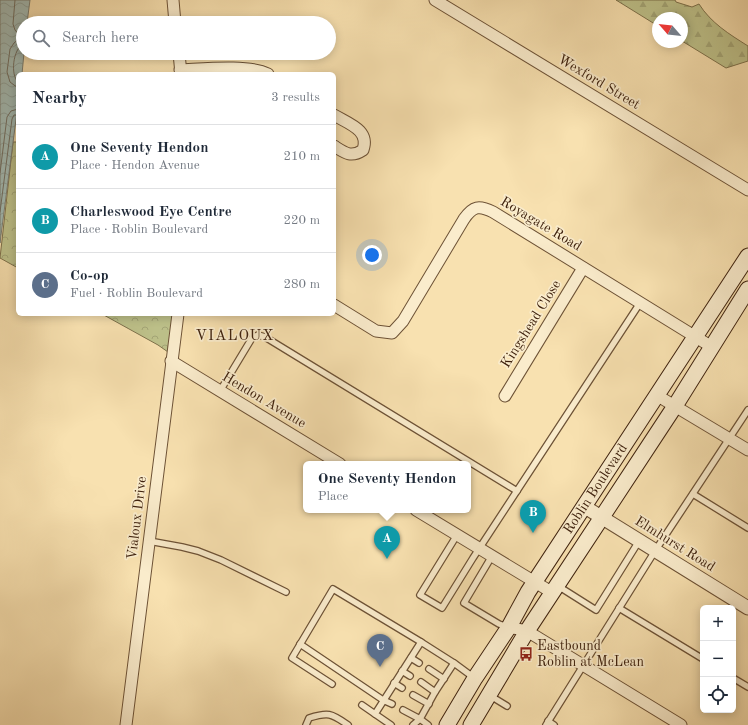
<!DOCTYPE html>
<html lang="en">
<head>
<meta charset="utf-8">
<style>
	body { margin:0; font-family:"Old Standard TT",serif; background:#f6f6f7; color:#1f2937 }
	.controls { position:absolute; right:12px; bottom:12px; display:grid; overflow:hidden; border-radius:6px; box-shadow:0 2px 10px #0003 }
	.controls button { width:36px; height:36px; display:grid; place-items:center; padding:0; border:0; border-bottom:1px solid #e0e1e3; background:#fff; color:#1f2937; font:20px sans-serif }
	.compass { position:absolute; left:652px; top:12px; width:36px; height:36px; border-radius:50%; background:#fff; box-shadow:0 2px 10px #0003; rotate:298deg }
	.you { position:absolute; left:372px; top:255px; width:14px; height:14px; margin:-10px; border:3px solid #fff; border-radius:50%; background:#1a73e8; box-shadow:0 0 0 6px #1a73e833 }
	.badge { display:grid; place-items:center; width:26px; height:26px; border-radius:50%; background:#8f2418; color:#fff; font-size:13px; font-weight:700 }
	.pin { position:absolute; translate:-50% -33px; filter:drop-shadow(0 1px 2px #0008) }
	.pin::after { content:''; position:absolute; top:21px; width:14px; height:12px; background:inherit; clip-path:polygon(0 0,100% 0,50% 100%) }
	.popup { position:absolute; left:303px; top:461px; width:168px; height:52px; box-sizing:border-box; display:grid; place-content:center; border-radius:6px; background:#fff; filter:drop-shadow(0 1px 3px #0005); font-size:13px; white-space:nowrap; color:#747a83 }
	.popup b { font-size:15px; color:#1f2937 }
	.popup::after { content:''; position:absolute; left:50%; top:100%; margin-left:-8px; border:8px solid transparent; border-top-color:#fff }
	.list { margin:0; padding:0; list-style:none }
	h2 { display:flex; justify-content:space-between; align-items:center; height:52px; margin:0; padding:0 16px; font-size:17px }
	h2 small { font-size:13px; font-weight:400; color:#747a83 }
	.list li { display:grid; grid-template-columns:26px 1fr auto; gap:12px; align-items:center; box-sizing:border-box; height:64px; padding:0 16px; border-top:1px solid #e0e1e3 }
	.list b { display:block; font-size:15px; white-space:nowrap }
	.list p { margin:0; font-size:13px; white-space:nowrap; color:#747a83 }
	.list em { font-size:13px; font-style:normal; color:#747a83 }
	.icon { flex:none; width:22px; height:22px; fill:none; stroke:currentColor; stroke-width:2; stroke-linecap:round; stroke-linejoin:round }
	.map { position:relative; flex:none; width:748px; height:725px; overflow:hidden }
	.search { position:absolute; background:#fff; box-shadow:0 2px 10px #0003; left:16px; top:16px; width:320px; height:44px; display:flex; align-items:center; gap:10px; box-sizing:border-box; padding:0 14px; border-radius:22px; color:#747a83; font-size:15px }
	.panel { position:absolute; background:#fff; box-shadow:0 2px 10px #0003; left:16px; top:72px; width:320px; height:244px; border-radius:6px }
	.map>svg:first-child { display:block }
	.forest { fill:url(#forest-firs); stroke:#7e724c }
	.park { fill:url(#park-crowns); stroke:#7e724c }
	.water { fill:url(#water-waves); stroke:#7a7e72 }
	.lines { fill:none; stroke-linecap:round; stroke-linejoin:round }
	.shore { stroke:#706e62; stroke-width:1 }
	.service-casing { stroke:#6d5236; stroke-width:8 }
	.minor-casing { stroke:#6d5236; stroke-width:13 }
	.tertiary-casing { stroke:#6d5236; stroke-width:15 }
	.secondary-casing { stroke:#3f220e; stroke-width:17 }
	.service { stroke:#faeccc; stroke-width:5.5 }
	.minor { stroke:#faeccc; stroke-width:11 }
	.tertiary { stroke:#faeccc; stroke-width:13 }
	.secondary { stroke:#faeccc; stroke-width:15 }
	.labels { text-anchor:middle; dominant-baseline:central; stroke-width:3.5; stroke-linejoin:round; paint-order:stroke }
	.street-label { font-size:14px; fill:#3f220e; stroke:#faeccc }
	.poi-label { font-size:14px; fill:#3f220e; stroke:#faeccc; text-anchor:start }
	.neighbourhood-label { font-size:15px; letter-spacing:1px; fill:#3f220e; stroke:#faeccc }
</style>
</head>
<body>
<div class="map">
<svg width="748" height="725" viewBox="0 0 748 725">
	<defs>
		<pattern id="forest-firs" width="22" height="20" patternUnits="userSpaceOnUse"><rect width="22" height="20" fill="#bec28b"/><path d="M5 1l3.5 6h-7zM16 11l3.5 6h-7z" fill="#a4a677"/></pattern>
		<pattern id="park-crowns" width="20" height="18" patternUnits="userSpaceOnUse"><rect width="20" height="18" fill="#bec28b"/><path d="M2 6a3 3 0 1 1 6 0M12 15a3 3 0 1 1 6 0" fill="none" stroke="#a4a677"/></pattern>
		<pattern id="water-waves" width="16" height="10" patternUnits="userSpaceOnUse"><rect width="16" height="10" fill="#a2bbb5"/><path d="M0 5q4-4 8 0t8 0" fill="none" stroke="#8da09a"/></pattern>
	</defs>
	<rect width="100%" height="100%" fill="#f8e1b0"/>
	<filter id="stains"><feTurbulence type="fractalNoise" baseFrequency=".005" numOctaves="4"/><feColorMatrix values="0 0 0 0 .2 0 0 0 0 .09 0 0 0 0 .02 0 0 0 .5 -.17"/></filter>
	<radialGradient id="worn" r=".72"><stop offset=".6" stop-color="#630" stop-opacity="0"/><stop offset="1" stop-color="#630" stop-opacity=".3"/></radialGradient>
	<path class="forest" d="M616 0H675L676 2 692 7 699 4C711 23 729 34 748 46V61L726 68 682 41V18H658V26Z"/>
	<g class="park">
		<polygon points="13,142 18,142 18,268 0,258"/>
		<polygon points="102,314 173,314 168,352 158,345"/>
	</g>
	<polygon class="water" points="0,0 30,0 27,23 23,23 23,53 24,53 22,74 18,74 18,104 0,243"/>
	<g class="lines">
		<g class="shore">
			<polyline points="15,0 13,24 15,30 21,37 14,43 10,49 7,72 10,82 18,88"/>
			<path d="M18 82C10 75 13 49 23 44"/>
			<polyline points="0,173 7,117 11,111 18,109"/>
			<polyline points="0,212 12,119 14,115 18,115"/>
		</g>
		<defs>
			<g id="service">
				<polyline points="220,391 252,338 258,335 265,337 517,491"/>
				<polyline points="693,494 748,528"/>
				<polyline points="457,535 420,595 442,608 473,558 640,303"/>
				<polyline points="149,541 182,547 198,551 221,560 286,592"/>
				<polyline points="492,556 464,603 499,624 508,627"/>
				<polyline points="558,586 596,610 639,541"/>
				<polyline points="619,608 703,659"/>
				<polyline points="300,644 383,700 392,704"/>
				<polyline points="411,658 419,663"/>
				<polyline points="429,669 444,679"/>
				<polyline points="402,671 410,676"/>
				<polyline points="733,678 748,687"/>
				<polyline points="421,682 435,692"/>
				<polyline points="394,683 402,688"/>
				<polyline points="332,684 292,658 333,589 421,642"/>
				<polyline points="413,695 429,704"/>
				<polyline points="489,695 507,706"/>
				<polyline points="362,705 375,714"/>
				<polyline points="403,710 420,719 413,725"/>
				<polyline points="548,721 554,725"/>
				<path d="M306 725 309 718C328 712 331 713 348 725"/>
				<polyline points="391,725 375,714 421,642 454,663"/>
				<polyline points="428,725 420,719 435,692 454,663 473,677"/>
				<polyline points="546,725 655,551 748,410"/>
			</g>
			<g id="minor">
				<polyline points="173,0 175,23"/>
				<polyline points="435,0 748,190"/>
				<polyline points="179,53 181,74"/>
				<path d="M180 70C203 69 248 64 268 74"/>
				<path d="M334 115C349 124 370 130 363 150 351 158 345 153 334 146"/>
				<path d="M334 305 376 331 392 333 403 321 464 219C473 206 479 205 493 212L712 347"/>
				<polyline points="171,361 340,464"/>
				<polyline points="505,396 583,268"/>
				<polyline points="658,396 748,450"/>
				<polyline points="416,510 553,593"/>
				<polyline points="509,627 527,631 681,725"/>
				<polyline points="126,725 178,314"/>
			</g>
			<polyline id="tertiary" points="585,507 748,608"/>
			<g id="secondary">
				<path id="s1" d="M447 725 475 678 509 627 528 592 748 256"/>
				<polyline points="471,725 527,631 675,406 748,289"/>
			</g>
		</defs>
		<use href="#service" class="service-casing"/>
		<use href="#minor" class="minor-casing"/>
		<use href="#tertiary" class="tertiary-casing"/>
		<use href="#secondary" class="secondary-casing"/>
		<use href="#service" class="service"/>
		<use href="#minor" class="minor"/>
		<use href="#tertiary" class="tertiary"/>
		<use href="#secondary" class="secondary"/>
	</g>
	<defs>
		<symbol id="bus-bare" viewBox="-9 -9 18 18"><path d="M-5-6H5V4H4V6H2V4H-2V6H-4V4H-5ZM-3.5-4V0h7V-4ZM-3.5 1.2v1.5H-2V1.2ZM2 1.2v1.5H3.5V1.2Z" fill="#8f2418" stroke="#faeccc" stroke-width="2.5" paint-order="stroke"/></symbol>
	</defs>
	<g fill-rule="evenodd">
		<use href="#bus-bare" x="516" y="644" width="20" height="20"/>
	</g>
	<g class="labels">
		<g class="street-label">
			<text transform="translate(599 82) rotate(31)">Wexford Street</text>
			<text transform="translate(541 224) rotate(31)">Royagate Road</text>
			<text transform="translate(531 324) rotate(-58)">Kingshead Close</text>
			<text transform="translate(264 400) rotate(31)">Hendon Avenue</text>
			<text stroke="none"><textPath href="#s1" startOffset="279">Roblin Boulevard</textPath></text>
			<text transform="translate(137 518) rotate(-83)">Vialoux Drive</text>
			<text transform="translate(675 544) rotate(32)">Elmhurst Road</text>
		</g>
		<g class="poi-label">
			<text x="537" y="646">Eastbound<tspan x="537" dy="16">Roblin at McLean</tspan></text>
		</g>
		<g class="neighbourhood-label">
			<text x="235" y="336">VIALOUX</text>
		</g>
	</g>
	<rect width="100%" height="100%" filter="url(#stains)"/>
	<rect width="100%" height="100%" fill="url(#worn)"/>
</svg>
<div class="controls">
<button>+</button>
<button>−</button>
<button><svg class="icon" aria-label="locate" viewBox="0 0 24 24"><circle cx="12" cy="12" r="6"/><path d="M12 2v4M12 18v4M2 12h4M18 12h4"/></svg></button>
</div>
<svg class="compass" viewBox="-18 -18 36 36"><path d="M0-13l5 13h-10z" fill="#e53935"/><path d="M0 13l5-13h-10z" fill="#747a83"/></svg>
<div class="you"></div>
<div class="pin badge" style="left:387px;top:559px;background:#0f9aa8">A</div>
<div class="popup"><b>One Seventy Hendon</b>Place</div>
<div class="pin badge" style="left:533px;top:533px;background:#0f9aa8">B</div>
<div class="pin badge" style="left:380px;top:667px;background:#5c6f8a">C</div>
<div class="search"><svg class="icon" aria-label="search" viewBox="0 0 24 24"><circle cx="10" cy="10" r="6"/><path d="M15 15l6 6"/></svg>Search here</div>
<section class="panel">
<h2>Nearby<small>3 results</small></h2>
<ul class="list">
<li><span class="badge" style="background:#0f9aa8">A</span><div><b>One Seventy Hendon</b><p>Place · Hendon Avenue</p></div><em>210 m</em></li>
<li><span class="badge" style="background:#0f9aa8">B</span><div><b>Charleswood Eye Centre</b><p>Place · Roblin Boulevard</p></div><em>220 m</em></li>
<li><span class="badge" style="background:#5c6f8a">C</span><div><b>Co-op</b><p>Fuel · Roblin Boulevard</p></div><em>280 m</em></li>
</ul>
</section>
</div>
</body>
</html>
